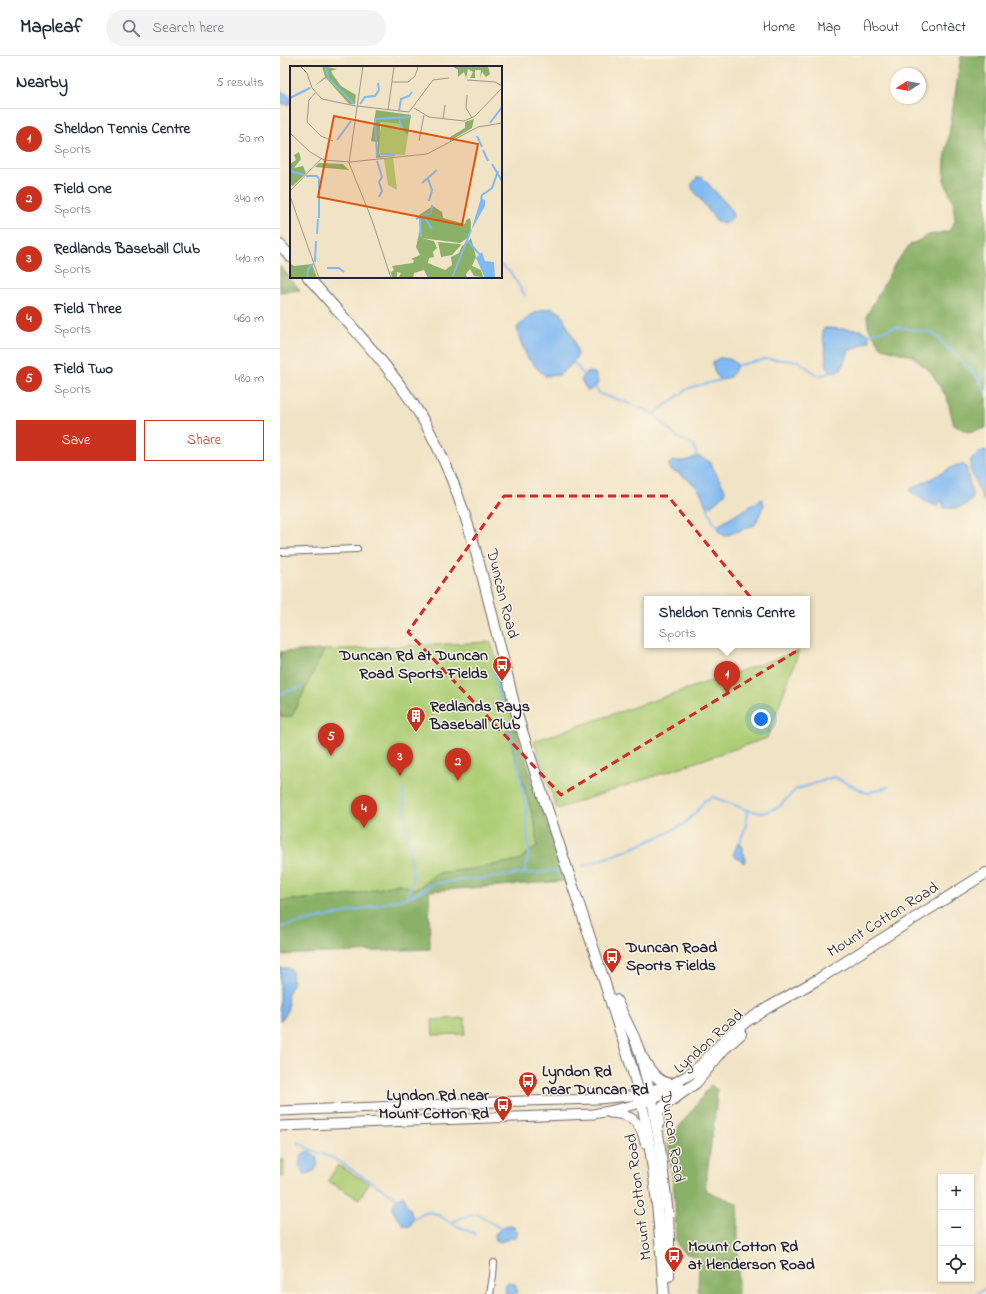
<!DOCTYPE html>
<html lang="en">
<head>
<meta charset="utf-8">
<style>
	body { margin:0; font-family:"Indie Flower",sans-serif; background:#f2f2f3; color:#1f2937 }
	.controls { position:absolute; right:12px; bottom:12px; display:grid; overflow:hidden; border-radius:0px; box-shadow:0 1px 3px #0004 }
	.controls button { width:36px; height:36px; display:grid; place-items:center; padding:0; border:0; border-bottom:1px solid #e0e1e3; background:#fff; color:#1f2937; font:20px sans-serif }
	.compass { position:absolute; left:610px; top:12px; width:36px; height:36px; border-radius:50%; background:#fff; box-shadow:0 1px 3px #0004; rotate:259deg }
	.you { position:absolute; left:481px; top:663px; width:14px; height:14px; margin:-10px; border:3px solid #fff; border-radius:50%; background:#1a73e8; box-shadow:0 0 0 6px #1a73e833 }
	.badge { display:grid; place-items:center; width:26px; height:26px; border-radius:50%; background:#c8321e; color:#fff; font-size:13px; font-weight:700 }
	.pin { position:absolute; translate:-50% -33px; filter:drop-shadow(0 1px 2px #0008) }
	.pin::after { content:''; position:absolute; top:21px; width:14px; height:12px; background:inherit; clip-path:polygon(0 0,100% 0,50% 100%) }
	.popup { position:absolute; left:364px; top:540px; width:166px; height:52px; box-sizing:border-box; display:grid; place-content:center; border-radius:0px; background:#fff; filter:drop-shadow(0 1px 3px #0005); font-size:13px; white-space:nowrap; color:#747a83 }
	.popup b { font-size:15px; color:#1f2937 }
	.popup::after { content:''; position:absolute; left:50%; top:100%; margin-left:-8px; border:8px solid transparent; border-top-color:#fff }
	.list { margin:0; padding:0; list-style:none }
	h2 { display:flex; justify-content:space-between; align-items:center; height:52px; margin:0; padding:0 16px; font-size:17px }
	h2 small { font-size:13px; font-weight:400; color:#747a83 }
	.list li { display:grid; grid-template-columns:26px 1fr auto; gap:12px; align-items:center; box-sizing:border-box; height:60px; padding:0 16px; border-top:1px solid #e0e1e3 }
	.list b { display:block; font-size:15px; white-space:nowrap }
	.list p { margin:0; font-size:13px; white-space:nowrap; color:#747a83 }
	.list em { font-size:13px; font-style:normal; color:#747a83 }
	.actions { display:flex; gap:8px; padding:12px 16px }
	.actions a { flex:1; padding:9px 0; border:1px solid #c8321e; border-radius:0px; text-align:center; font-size:14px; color:#c8321e }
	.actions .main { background:#c8321e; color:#fff }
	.icon { flex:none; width:22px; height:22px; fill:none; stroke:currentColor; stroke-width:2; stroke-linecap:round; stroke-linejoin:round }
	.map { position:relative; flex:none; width:706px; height:1238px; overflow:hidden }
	header { display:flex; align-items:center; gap:24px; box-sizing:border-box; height:56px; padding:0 20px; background:#fff; border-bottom:1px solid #e0e1e3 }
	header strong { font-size:19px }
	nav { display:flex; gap:22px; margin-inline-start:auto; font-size:14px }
	.search { width:280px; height:36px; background:#f2f2f3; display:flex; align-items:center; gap:10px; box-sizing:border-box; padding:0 14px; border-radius:22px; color:#747a83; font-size:15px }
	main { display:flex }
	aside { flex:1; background:#fff }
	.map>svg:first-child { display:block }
	.green { fill:#adce76; stroke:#687858 }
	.forest { fill:#8ab167; stroke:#566a51 }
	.water { fill:#81baf2; stroke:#526e96 }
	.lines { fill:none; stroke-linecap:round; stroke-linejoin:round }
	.stream { stroke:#81baf2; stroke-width:2 }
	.minor-casing { stroke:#6a666b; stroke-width:8 }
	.secondary-casing { stroke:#6a666b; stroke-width:11 }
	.primary-casing { stroke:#6a666b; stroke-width:12 }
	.trunk-casing { stroke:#6a666b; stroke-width:12 }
	.minor { stroke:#fff; stroke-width:6 }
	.secondary { stroke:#fff; stroke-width:9 }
	.primary { stroke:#fff; stroke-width:10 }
	.trunk { stroke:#fff; stroke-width:10 }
	.marked { fill:none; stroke:#d62828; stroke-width:3; stroke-dasharray:8 5; stroke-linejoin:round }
	.labels { text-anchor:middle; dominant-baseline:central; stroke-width:3; stroke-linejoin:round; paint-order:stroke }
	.street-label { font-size:16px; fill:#22223b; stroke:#fcf5e5 }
	.poi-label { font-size:16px; font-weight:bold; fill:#22223b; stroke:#fcf5e5; text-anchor:start }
	.inset-river { fill:none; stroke:#81baf2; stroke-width:2 }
	.inset-road { fill:none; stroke:#9e968e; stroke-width:1 }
	.view { fill:#de560e; fill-opacity:0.15; stroke:#de560e; stroke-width:2 }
	.inset-edge { fill:none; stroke:#22223b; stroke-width:2 }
</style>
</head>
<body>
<header>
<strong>Mapleaf</strong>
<div class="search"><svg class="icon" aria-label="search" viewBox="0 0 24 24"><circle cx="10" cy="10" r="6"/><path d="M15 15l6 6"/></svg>Search here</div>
<nav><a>Home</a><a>Map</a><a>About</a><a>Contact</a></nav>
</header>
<main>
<aside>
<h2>Nearby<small>5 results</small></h2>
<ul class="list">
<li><span class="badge">1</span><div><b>Sheldon Tennis Centre</b><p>Sports</p></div><em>50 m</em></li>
<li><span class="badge">2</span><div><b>Field One</b><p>Sports</p></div><em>340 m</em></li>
<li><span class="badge">3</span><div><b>Redlands Baseball Club</b><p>Sports</p></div><em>410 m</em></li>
<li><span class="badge">4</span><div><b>Field Three</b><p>Sports</p></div><em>460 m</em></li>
<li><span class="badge">5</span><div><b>Field Two</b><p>Sports</p></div><em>480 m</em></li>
</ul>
<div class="actions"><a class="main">Save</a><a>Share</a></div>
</aside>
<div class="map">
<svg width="706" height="1238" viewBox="0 0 706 1238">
	<rect width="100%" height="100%" fill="#fcf5e5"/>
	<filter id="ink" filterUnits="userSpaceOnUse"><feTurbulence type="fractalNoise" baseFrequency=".025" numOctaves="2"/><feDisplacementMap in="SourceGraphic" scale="8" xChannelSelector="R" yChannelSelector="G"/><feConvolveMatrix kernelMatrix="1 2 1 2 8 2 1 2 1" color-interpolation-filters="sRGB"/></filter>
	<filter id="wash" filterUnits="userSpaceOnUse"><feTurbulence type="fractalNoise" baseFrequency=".012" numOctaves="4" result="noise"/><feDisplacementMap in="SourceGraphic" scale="16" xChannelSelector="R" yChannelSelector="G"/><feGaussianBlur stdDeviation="0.9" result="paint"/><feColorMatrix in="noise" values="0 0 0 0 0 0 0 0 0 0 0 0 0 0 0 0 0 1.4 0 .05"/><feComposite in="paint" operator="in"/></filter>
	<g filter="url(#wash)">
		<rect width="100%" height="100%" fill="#f1e3c5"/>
		<g class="green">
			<polygon points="211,586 235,670 227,672 255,768 257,790 239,804 193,813 156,817 149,824 136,833 119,828 67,840 0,845 0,660 12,660 44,594"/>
			<polygon points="519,595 487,682 277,753 254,685"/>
			<polygon points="185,962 185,978 153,979 152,964"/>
			<rect x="0" y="1104" width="4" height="16"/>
			<polygon points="58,1109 89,1127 79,1143 48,1125"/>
		</g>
		<g class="forest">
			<polygon points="681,0 706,0 706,372 688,376 674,369 667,342 651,316 632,300 602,292 588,271 587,259 616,206 630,189 649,179 669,175 675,165 673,145 664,124 665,104"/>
			<polygon points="0,210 20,234 0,236"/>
			<polygon points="44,594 12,660 0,660 0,596"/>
			<polygon points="235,670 286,825 149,835 150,893 0,899 0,845 67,840 119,828 136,833 149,824 156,817 193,813 239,804 257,790 255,768 227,671"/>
			<path d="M431 1029 437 1034 436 1049 425 1134 458 1148V1238H418L419 1202C408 1197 400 1198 396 1185L395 1144 389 1090 390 1083Z"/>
		</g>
		<g class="water">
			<polygon points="0,35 11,40 11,45 8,49 4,48 0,46"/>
			<polygon points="422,121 452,154 453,161 447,167 442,168 436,164 412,132 412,128 417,122"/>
			<path d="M271 252 281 257 294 284 298 299 291 309 279 319 265 320 248 303 240 284 237 272C248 260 255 255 271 252Z"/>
			<polygon points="546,272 581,274 588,278 590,285 569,295 561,314 555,317 549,314 547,309 542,274"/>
			<path d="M439 302C446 302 453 303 457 309 454 317 451 323 441 324 435 319 433 314 433 306Z"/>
			<polygon points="307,316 315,317 318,327 315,331 308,335 304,329 301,324"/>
			<polygon points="706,394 706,446 703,444 690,413 691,403 698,396"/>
			<path d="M418 400 430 406 445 434V438L429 451 426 450C424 446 423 440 420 436 413 425 401 418 390 413L389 408 392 405H405Z"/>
			<path d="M677 409H684L686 411 693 442C688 452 673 453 663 452L664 447 660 446 658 451 646 446 631 436V433Z"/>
			<polygon points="482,443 484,448 475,469 445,480 438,475 439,469"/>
			<polygon points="460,786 466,804 464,807 453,799 458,787"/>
			<path d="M0 912H8L12 915C13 926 13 930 7 939 8 951 10 956 0 965Z"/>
			<path d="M26 1096H30L36 1100 38 1108 34 1115 25 1118C17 1112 18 1101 26 1096Z"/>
			<path d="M123 1139 125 1143 126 1149 130 1153 133 1163 131 1169 128 1171 123 1169C121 1164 117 1162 115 1158 109 1150 116 1143 123 1139Z"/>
			<polygon points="228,1169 234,1171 238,1177 235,1181 220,1186 216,1184 215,1178 221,1173"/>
			<polygon points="228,1226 236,1229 237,1238 226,1238 225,1230"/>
		</g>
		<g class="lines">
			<g class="stream">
				<polyline points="221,209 230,216 245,239"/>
				<polyline points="586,279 616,271 653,277 699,323 706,336"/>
				<polyline points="292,304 305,321"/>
				<polyline points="455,310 486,303 518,305 538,320 552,316 553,314"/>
				<polyline points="699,323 706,317"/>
				<polyline points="314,330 320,338 352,348 374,358 398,382 413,388 418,402"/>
				<polyline points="374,358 409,332 441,324 442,323"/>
				<polyline points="427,450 433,466 439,472"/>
				<polyline points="212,613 224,656"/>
				<polyline points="0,638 21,631"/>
				<polyline points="227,666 237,700 246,752 249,796 244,818"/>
				<polyline points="123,734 127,779 132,813 133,823 127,842"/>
				<polyline points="460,786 466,769 467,754"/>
				<polyline points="303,810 348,794 387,777 404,768 418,754 424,745 433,741 467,754 482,757 498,752 515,734 554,721 587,737 608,731"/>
				<polyline points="0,871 60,858 127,842 157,827 282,814"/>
				<polyline points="18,1086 29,1093 53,1102 117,1142 118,1144"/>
				<polyline points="131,1161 133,1163 143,1158 151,1156 160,1160 171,1167 195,1178"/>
				<polyline points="171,1167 183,1161 198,1158 221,1173"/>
				<polyline points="696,1238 706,1232"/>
			</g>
		</g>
	</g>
	<g filter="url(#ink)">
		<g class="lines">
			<defs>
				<g id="minor">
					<polyline points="0,496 77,493"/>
					<polyline points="210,1238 213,1220 214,1207"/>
				</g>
				<g id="secondary">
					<polyline points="0,1055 244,1045 318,1043 359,1039"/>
					<path d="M330 1057C352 1058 361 1066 365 1087"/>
					<polyline points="0,1070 313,1058 329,1055 361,1047"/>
				</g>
				<g id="primary">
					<path d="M363 1002C369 1014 378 1028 393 1028"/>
					<polyline points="361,1038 393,1028 407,1020 420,1010 446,982 467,965 489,951 537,924 706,817"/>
					<polyline points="363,1046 401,1032"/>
					<polyline points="379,1067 378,1058 381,1052 416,1027 444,993 461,978"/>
				</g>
				<g id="trunk">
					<polyline points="0,189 11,201"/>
					<path d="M28 221C71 271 119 318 150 376 189 449 205 532 225 611 230 629 233 647 239 665 267 756 299 846 328 937 340 977 355 1016 364 1058 376 1117 380 1178 384 1238"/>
					<polyline points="336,944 354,981 360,997 373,1049 379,1084 388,1158 389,1183 389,1220"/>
				</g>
			</defs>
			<use href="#minor" class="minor-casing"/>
			<use href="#secondary" class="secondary-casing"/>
			<use href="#primary" class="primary-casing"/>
			<use href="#trunk" class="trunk-casing"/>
			<use href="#minor" class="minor"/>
			<use href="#secondary" class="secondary"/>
			<use href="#primary" class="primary"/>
			<use href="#trunk" class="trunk"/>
		</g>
	</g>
	<path class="marked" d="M224 440H388L515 596 281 739 128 576Z"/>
	<defs>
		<symbol id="bus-pin" viewBox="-11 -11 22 30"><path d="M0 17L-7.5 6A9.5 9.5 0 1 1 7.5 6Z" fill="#c8321e" stroke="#fcf5e5"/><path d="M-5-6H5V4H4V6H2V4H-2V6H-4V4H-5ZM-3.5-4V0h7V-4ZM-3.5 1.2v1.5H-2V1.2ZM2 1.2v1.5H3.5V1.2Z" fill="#fff"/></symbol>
		<symbol id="building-pin" viewBox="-11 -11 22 30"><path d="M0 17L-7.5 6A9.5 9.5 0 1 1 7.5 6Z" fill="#c8321e" stroke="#fcf5e5"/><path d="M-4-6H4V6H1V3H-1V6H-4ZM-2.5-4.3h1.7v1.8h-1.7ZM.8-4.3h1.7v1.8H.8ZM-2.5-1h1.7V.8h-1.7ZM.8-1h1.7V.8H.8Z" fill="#fff"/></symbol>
	</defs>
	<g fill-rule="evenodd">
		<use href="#bus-pin" x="211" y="598" width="22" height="30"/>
		<use href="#building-pin" x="125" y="649" width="22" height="30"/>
		<use href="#bus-pin" x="321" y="890" width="22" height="30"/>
		<use href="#bus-pin" x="237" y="1014" width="22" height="30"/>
		<use href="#bus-pin" x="212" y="1038" width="22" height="30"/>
		<use href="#bus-pin" x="383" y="1189" width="22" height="30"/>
	</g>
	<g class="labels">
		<g class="street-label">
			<text transform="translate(222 538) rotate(76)">Duncan Road</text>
			<text transform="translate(603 864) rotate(-32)">Mount Cotton Road</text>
			<text transform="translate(429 986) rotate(-42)">Lyndon Road</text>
			<text transform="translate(392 1081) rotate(81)">Duncan Road</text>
			<text transform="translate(359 1141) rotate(-97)">Mount Cotton Road</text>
		</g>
		<g class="poi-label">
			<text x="208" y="600" text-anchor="end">Duncan Rd at Duncan<tspan x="208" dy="18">Road Sports Fields</tspan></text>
			<text x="150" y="651">Redlands Rays<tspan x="150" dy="18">Baseball Club</tspan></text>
			<text x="346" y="892">Duncan Road<tspan x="346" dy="18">Sports Fields</tspan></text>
			<text x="262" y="1016">Lyndon Rd<tspan x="262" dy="18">near Duncan Rd</tspan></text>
			<text x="209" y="1040" text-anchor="end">Lyndon Rd near<tspan x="209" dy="18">Mount Cotton Rd</tspan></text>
			<text x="408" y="1191">Mount Cotton Rd<tspan x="408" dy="18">at Henderson Road</tspan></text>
		</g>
	</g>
	<g transform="translate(10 10)">
		<rect width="212" height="212" fill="#f1e3c5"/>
		<path d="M92 56 110 58 111 64 118 69 115 89H90L88 75ZM103 92 107 124 98 119 94 93Z" fill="#adce76"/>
		<path d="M32 0 47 3 41 5 43 9 51 20 66 29 65 38H59L36 12 23 21 35 11ZM162 0H198L200 8 196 11 192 6 190 12 191 4H185V12H180L183 6 178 3 176 12 174 6 168 11V4ZM86 44 121 49 118 69 111 64 110 58 92 56 90 58 89 87 90 90H105L86 92 88 76 81 75ZM184 53 182 62 160 75V71L175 62V56ZM9 86 11 93 4 102 13 100 16 107 3 120 0 118V98L6 94 4 89ZM29 97 53 98 59 104 25 101ZM143 140 152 146 153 152 175 158 176 154 180 152 181 157 180 170 170 177 131 172 144 175 147 182 143 186 144 191 139 192 138 197 155 204 162 199 161 191 169 187 172 180 177 177 181 172 186 191 182 200 191 204 193 211 184 210 180 203 176 208 177 212H138L134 204 124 207 123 212H108L111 207 107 206V212H102L100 203 101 206 104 204 102 200 123 197 124 194 121 193 130 189 126 181 130 163 129 149ZM148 176 170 178 171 179 162 189 151 191ZM0 187 1 198 4 200 22 198 27 212H0Z" fill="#8ab167"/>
		<path d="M191 132 195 134V140L181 165ZM192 186 195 195 204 196 205 212H195L191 203 186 192Z" fill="#81baf2"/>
		<path class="inset-river" d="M35 0 39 13 64 38M0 32 20 22M70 38 75 31 85 30 89 24 88 17M109 45 111 33 119 30 122 26M84 53 121 51M85 53 87 91M109 54 114 66M200 57 212 41M187 70 192 81M47 74 61 55M193 84 198 95M88 88 105 89M87 95 92 111 89 116 92 125 89 131M202 98 212 115M0 105 14 109M16 110H27L29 113V152M138 113 142 124 139 135M132 117 147 104M191 133 192 129 202 122 208 105M135 152 142 163M126 153 141 147 142 139M130 153 131 171M27 168 28 153M178 175 190 189M25 196 26 175M37 202H49L54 206M17 212 18 203 23 198M162 212 181 164"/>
		<path class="inset-road" d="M73 0 59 97 82 154 101 212M11 1 17 7 22 22 32 33 66 40M177 14 205 16 212 20M102 16H118L125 10 128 1M25 27 19 34 17 56 31 70 43 75M177 29 176 42 182 52M67 40 119 46 143 14 159 12M124 42 139 51 174 55 185 50 212 22M98 44 104 1M153 53 155 39M0 67 20 86 34 94M129 75 134 49M33 94 60 96 137 88 188 61 212 57M0 125 31 93M0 130 29 212"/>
		<path class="view" d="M44 50 188 78 172 159 28 131Z"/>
		<rect width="212" height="212" class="inset-edge"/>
	</g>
</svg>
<div class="controls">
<button>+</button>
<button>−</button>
<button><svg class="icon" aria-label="locate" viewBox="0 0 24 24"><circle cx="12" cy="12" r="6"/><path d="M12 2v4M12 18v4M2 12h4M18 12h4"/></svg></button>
</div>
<svg class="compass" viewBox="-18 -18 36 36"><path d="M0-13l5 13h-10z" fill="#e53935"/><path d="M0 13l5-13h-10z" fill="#747a83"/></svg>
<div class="you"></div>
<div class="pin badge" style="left:447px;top:638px">1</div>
<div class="popup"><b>Sheldon Tennis Centre</b>Sports</div>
<div class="pin badge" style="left:178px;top:725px">2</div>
<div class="pin badge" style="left:120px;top:720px">3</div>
<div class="pin badge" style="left:84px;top:772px">4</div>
<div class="pin badge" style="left:51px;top:700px">5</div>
</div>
</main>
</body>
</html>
